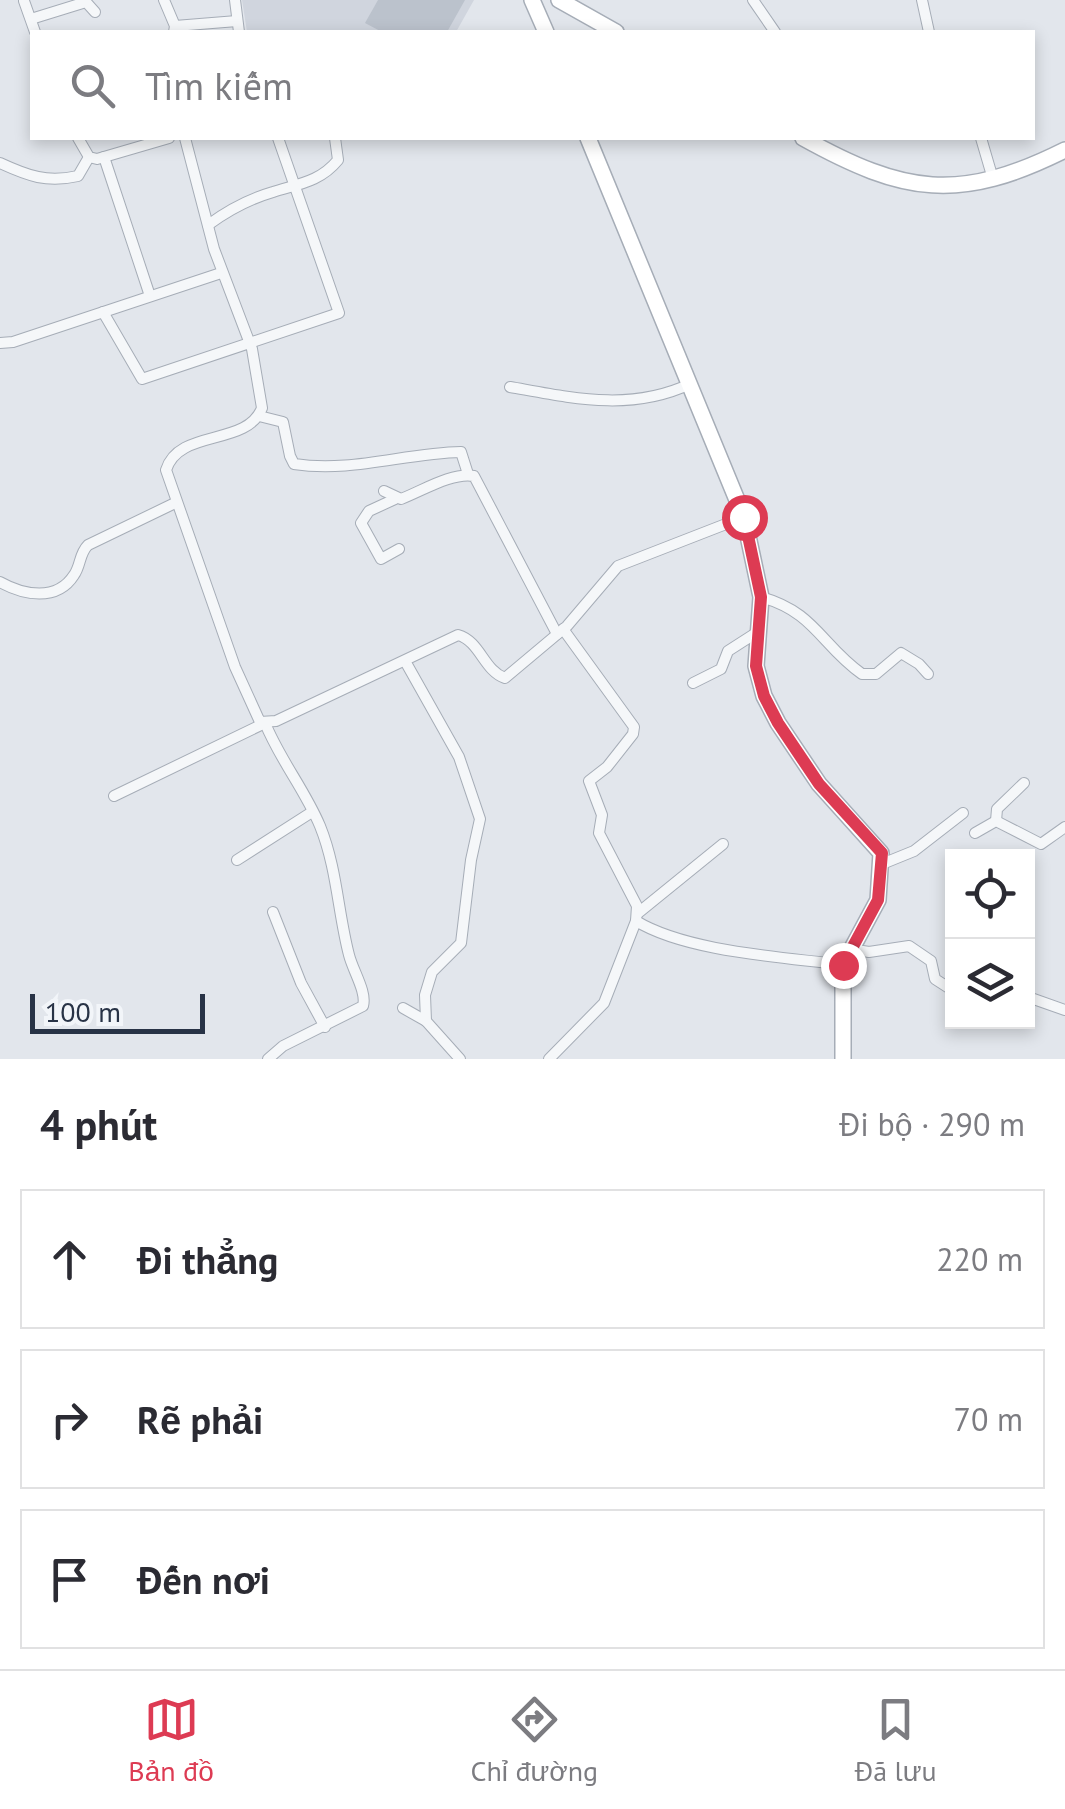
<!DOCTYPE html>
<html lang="vi">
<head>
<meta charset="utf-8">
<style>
	body { margin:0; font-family:"PT Sans",sans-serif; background:#f2f2f3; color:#2b2b33 }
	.controls { position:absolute; right:30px; bottom:30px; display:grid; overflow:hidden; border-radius:0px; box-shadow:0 5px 15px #0003 }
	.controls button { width:90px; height:90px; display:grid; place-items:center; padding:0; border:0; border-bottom:2px solid #e1e1e2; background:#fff; color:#2b2b33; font:50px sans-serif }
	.scale { position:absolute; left:30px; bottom:25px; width:175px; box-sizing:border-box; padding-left:10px; border:5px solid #283346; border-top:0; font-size:28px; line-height:35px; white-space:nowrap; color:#283346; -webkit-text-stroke:8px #f2f5f9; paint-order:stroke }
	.stop { position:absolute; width:30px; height:30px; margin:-22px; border:8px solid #dd3b53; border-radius:50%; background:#fff }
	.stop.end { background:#dd3b53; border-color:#fff; box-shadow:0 2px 10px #0008 }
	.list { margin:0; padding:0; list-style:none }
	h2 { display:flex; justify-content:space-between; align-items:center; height:130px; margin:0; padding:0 40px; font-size:42px }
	h2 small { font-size:32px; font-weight:400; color:#7c7c81 }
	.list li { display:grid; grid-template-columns:65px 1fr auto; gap:30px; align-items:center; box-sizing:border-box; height:140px; margin:0 20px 20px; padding:0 20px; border:2px solid #e1e1e2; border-radius:0px }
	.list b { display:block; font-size:38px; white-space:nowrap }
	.list em { font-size:32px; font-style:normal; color:#7c7c81 }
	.icon { flex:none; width:55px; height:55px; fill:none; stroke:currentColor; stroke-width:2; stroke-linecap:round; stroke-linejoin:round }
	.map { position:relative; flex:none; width:1065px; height:1059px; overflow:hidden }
	.search { position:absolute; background:#fff; box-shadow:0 5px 15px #0003; left:30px; right:30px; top:30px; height:110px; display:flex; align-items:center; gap:25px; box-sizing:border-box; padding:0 35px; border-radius:0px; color:#7c7c81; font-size:38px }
	.sheet { height:610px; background:#fff }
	nav { display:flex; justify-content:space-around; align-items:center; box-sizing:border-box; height:140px; border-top:2px solid #e1e1e2; background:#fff; font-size:28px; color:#7c7c81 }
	nav a { display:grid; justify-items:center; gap:5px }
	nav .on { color:#dd3b53 }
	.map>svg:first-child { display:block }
	.built { fill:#d0d5de }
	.building { fill:#bbc2cc }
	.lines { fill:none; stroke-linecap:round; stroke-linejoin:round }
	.street-casing { stroke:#a6adb7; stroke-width:12 }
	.secondary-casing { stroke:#a6adb7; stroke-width:18 }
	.street { stroke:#f5f7f9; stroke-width:10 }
	.secondary { stroke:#fff; stroke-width:15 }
	.route { stroke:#dd3b53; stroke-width:12 }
</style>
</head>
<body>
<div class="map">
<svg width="1065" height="1059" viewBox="0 0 1065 1059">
	<rect width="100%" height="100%" fill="#e2e6ec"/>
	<polygon class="built" points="242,0 474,0 456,32 247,32"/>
	<polygon class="building" points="378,0 465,0 447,32 382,32 365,23"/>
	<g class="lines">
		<defs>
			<g id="street">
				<polyline points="164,0 175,26 174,32"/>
				<polyline points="235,0 239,32"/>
				<polyline points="753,0 775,32"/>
				<polyline points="922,0 929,32"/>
				<polyline points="24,1 35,32"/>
				<polyline points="31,19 86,2 95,12"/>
				<polyline points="175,26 237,21"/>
				<polyline points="78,138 89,157 97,159 169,138"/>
				<path d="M185 138 214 249 252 349 262 408C247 447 179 428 166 470L235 667 260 722 276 721 458 635C480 641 484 671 505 678L567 626 618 566 744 517"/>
				<polyline points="981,138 993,179"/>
				<polyline points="104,157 150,296"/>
				<path d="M0 163C28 176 47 183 78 176L89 157"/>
				<path d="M208 225C227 211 249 199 273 192 298 184 320 182 338 160L335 138"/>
				<polyline points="103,312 142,379 339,313 278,138"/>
				<polyline points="0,343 13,342 221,273"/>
				<path d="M510 387C572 398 630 412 690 384"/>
				<path d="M259 416 283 422 290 456 294 464C351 473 405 453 461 452L468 474"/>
				<path d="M384 491 401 499C422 491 452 472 474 476L557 634"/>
				<polyline points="395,499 369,511 361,523 381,559 399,549"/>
				<path d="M0 582C23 595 57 602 74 575 81 565 79 554 88 545L175 503"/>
				<path d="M761 597C815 612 821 645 862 674H876L901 653 919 664 928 674"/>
				<polyline points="563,629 634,727 633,734 607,767 589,781 602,815 599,833 637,906 636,921"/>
				<polyline points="405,661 459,757 480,819 471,860 461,943 432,972 425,995 426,1021 460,1059"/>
				<polyline points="693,683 721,669 728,651 756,633"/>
				<path d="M114 796 265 723C280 760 305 790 320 826 337 868 338 913 349 955 353 971 367 992 363 1006L283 1046 268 1059"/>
				<polyline points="996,821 997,809 1024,783"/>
				<polyline points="975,833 996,821 1041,844 1065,827"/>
				<polyline points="237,860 312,812"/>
				<polyline points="882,864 914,851 963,813"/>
				<polyline points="273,912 301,983 325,1027"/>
				<polyline points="638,913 723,844"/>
				<polyline points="850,949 869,952 909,946 931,961 935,979 952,990"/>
				<polyline points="1028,997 1065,1010"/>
				<polyline points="403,1008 426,1021"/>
				<path d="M549 1059 604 1003 636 921C687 952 784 957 843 965"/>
			</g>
			<g id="secondary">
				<polyline points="532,0 546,32"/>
				<polyline points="559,0 616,32"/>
				<polyline points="588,138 744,517 761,597 756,666 764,696 778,723 819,784 881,853 878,900 843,965 843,1059"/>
				<path d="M803 138C904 194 959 203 1065 150"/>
			</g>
		</defs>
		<use href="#street" class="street-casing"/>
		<use href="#secondary" class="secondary-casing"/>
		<use href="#street" class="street"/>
		<use href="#secondary" class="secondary"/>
	</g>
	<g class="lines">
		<polyline class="route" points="744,517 761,597 756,666 764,696 778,723 819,784 882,853 878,900 843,965"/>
	</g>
</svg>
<div class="controls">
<button><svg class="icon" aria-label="locate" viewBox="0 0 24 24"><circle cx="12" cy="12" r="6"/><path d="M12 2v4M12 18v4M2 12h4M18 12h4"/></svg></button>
<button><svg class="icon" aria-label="layers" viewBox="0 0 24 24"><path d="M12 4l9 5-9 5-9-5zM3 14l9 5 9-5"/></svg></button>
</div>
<div class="scale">100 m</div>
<div class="stop" style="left:744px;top:517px"></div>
<div class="stop end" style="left:843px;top:965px"></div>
<div class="search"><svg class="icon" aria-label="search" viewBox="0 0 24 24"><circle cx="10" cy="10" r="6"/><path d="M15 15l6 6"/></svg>Tìm kiếm</div>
</div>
<section class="sheet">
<h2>4 phút<small>Đi bộ · 290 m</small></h2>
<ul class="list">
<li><svg class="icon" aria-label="ahead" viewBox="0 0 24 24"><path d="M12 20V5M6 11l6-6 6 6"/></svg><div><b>Đi thẳng</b></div><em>220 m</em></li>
<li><svg class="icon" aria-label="right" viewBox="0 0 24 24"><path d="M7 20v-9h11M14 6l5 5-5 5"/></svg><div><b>Rẽ phải</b></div><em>70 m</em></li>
<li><svg class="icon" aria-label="arrive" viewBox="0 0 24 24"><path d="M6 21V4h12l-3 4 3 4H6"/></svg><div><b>Đến nơi</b></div></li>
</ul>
</section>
<nav>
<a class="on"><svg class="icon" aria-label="map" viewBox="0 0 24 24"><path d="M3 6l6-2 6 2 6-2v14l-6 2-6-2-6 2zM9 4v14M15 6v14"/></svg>Bản đồ</a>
<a><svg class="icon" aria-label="directions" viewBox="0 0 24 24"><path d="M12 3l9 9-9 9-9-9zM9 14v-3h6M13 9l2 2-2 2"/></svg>Chỉ đường</a>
<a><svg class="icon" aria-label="saved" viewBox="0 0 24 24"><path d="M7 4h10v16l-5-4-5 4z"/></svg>Đã lưu</a>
</nav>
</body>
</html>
